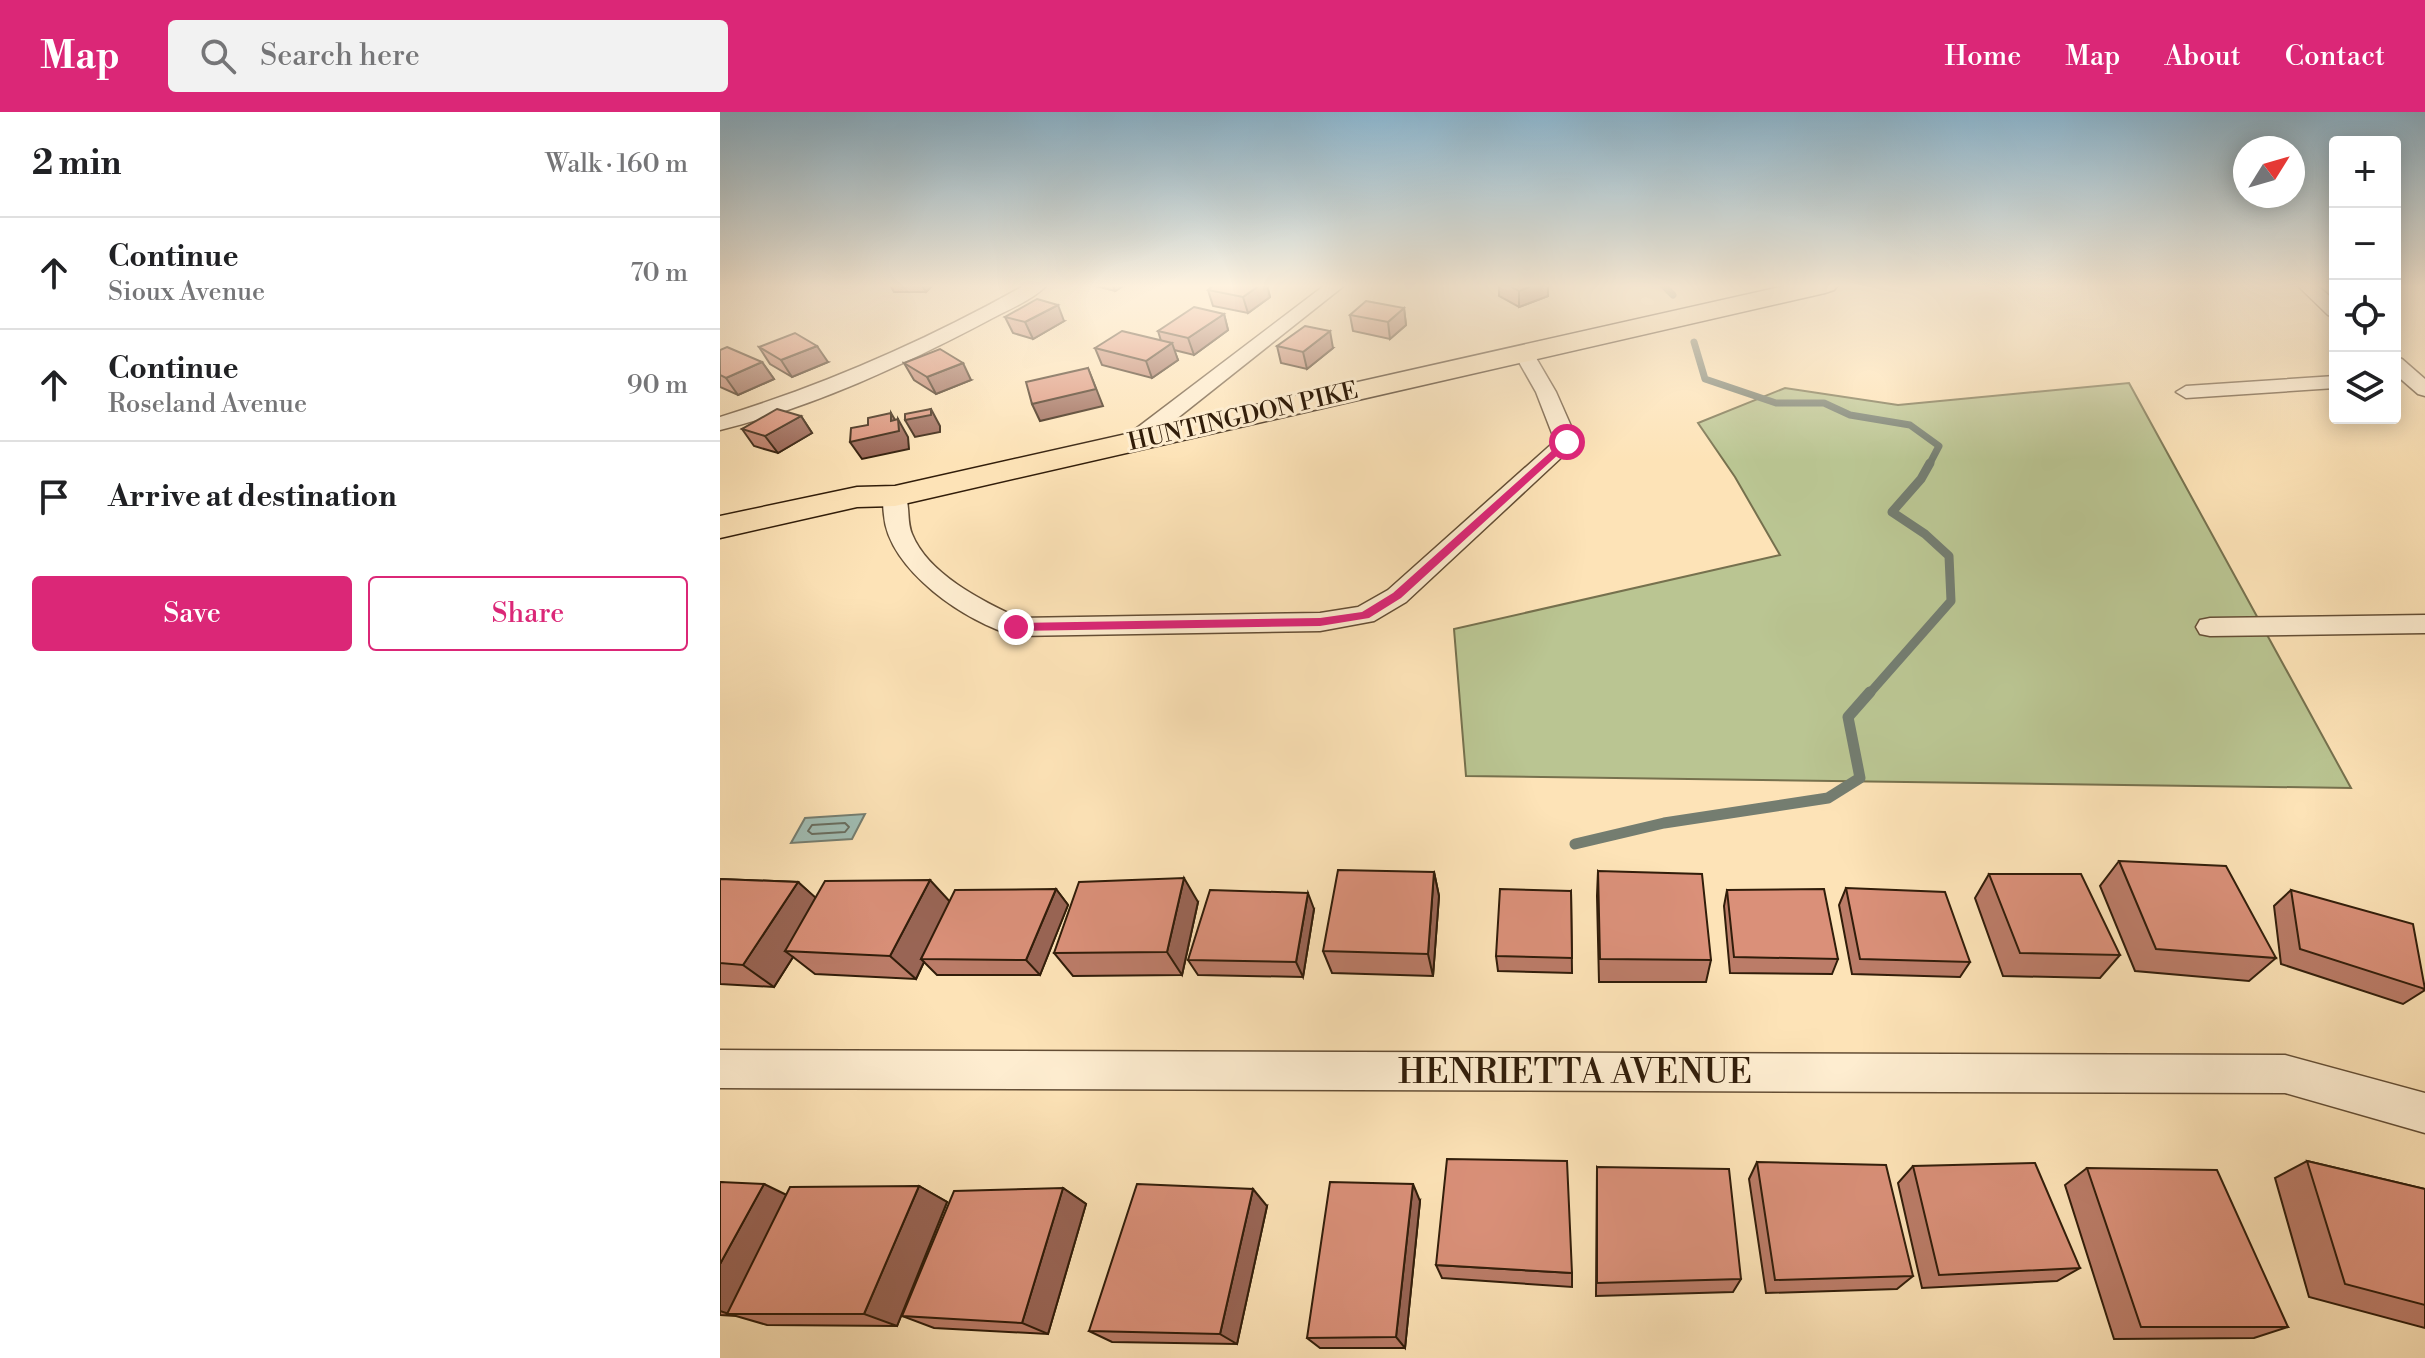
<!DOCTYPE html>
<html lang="en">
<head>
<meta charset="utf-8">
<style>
	body { margin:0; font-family:"Libre Bodoni",serif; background:#f2f2f2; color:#202124 }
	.controls { position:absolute; right:24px; top:24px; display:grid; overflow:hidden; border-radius:8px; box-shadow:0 4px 20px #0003 }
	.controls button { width:72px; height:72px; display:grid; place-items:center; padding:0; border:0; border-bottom:2px solid #e0e0e0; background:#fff; color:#202124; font:40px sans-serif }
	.compass { position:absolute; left:1513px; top:24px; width:72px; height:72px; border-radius:50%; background:#fff; box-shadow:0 4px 20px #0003; rotate:53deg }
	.stop { position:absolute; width:24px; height:24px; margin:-18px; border:6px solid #db2777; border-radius:50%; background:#fff }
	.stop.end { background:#db2777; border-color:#fff; box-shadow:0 2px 8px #0008 }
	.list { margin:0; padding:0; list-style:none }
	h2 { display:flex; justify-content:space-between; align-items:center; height:104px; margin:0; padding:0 32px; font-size:34px }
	h2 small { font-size:26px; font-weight:400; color:#757577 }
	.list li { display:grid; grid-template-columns:52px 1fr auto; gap:24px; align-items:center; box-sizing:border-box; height:112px; padding:0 32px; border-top:2px solid #e0e0e0 }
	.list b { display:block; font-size:30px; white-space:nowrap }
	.list p { margin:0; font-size:26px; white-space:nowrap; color:#757577 }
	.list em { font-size:26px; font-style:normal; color:#757577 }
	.actions { display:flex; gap:16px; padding:24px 32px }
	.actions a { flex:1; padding:18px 0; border:2px solid #db2777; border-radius:8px; text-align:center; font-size:28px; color:#db2777 }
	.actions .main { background:#db2777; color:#fff }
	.icon { flex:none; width:44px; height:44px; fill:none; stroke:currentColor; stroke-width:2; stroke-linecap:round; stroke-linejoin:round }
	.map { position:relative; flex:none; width:1705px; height:1246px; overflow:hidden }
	header { display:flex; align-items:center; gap:48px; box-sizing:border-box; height:112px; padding:0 40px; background:#db2777; color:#fff }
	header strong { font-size:38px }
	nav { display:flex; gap:44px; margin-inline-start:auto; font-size:28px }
	.search { width:560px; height:72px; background:#f2f2f2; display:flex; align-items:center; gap:20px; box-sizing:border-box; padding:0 28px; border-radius:8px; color:#757577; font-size:30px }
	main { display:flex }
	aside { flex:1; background:#fff }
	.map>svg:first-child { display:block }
	.green { fill:#bac592; stroke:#76714e; stroke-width:2 }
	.water { fill:#a0bdb4; stroke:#747d70; stroke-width:2 }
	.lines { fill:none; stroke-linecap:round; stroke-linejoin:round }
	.shore { stroke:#686d5f; stroke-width:2 }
	.stream-far2 { stroke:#747d70; stroke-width:7 }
	.stream-far1 { stroke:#747d70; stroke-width:9 }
	.stream { stroke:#747d70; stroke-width:11 }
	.minor-casing { stroke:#644e35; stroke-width:3 }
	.primary-casing { stroke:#311d0a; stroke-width:3 }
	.minor { fill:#feedd0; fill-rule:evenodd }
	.primary { fill:#fde3b7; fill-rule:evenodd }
	.wall { fill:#bb7c68; stroke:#311d0a; stroke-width:2 }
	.shaded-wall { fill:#996555; stroke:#311d0a; stroke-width:2 }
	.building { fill:#da9079; stroke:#311d0a; stroke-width:2 }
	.route { fill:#db2777 }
	.labels { text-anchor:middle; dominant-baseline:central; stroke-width:6; stroke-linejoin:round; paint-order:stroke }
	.far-street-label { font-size:24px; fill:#311d0a; stroke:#feedd0 }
	.near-street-label { font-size:34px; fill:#311d0a; stroke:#feedd0 }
</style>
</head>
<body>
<header>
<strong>Map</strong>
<div class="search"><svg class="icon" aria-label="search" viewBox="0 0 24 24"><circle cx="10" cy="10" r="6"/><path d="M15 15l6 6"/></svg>Search here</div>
<nav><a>Home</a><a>Map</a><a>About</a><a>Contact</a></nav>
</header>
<main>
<aside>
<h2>2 min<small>Walk · 160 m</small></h2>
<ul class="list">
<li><svg class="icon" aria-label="ahead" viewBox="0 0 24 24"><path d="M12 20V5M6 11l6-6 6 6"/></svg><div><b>Continue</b><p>Sioux Avenue</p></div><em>70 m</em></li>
<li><svg class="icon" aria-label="ahead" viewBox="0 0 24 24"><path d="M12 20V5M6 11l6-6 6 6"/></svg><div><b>Continue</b><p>Roseland Avenue</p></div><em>90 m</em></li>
<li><svg class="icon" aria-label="arrive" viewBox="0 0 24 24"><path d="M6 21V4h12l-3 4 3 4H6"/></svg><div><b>Arrive at destination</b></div></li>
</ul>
<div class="actions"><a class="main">Save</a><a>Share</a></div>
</aside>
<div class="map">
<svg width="1705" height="1246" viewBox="0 0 1705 1246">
	<rect width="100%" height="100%" fill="#fde3b7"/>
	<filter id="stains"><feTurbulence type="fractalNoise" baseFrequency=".0025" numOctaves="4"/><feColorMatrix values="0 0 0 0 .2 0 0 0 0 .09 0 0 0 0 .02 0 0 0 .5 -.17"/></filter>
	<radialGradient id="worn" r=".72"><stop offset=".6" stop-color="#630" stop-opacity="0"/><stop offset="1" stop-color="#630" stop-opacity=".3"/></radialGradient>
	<polygon class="green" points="1409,271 1631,676 746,664 734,517 1060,443 1015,365 978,311 1065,276 1178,293"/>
	<polygon class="water" points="145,702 132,727 71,731 85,706"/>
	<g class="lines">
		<polygon class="shore" points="125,711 129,715 125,720 92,722 88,719 92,713"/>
		<g class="stream-far2">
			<polyline points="943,173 953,183"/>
			<polyline points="974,230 985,267 1056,291 1104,291 1130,303 1190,313 1219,334 1209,353"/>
		</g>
		<polyline class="stream-far1" points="1149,582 1231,489 1229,444 1205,422 1172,400 1201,367 1210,351"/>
		<polyline class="stream" points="855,732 944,711 1108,686 1140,666 1128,605 1150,580"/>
		<defs>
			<g id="minor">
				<path d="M305 173H327C313 188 287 198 269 208 184 253 93 295 0 318V305C107 272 207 228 305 173Z"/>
				<polygon points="605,173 625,173 421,335 405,335 402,330 405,325"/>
				<polygon points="1577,173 1597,173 1615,189 1615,205 1608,203"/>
				<path d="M805 237 812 239 836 280 858 330 686 490 654 509 600 519 296 524C247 511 168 458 164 403 163 394 162 386 167 379H183C191 391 186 408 192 422 208 462 262 489 299 506L600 501 638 495 668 478 835 329 816 280 795 243Z"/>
				<polygon points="1675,245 1682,247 1705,267 1705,284 1698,282 1675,262"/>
				<polygon points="1615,264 1615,276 1466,286 1456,280 1466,274"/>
				<polygon points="1705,503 1705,521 1490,524 1480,522 1476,515 1480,508 1490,506"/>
				<polygon points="0,938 1565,943 1705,981 1705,1021 1565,981 0,976"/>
			</g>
			<polygon id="primary" points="1069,173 1118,173 1114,178 1105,181 175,394 137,395 0,426 0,404 137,375 175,374"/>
		</defs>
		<use href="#minor" class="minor-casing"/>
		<use href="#primary" class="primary-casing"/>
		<use href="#minor" class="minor"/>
		<use href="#primary" class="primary"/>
	</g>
	<g class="wall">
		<polygon points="170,173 213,173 206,180 174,180"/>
		<polygon points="372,173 405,173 395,179"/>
		<polygon points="494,173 547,173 550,185 528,201 493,194 488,178"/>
		<polygon points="779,173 828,173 828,184 799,195 779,184"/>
		<polygon points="684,196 686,213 670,227 633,219 630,203"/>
		<polygon points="504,202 508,218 474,243 454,238 458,248 432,266 382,253 375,236 441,229 438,219"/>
		<polygon points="285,205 344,209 313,227 293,221"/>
		<polygon points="557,234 613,236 587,257 561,251"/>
		<polygon points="39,235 108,250 72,265 50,252"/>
		<polygon points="0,238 42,250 54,267 18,283 0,275"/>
		<polygon points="184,251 251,268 216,282 194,268"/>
		<polygon points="81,304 92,321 58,341 34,334 22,317"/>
		<polygon points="1399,749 1556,846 1529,869 1415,859 1380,774"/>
		<polygon points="878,759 991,848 986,870 879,870 877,784"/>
		<polygon points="714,760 719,784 713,864 612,861 603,839"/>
		<polygon points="1269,762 1400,843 1380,866 1283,864 1255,786"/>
		<polygon points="0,767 78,770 95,786 230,789 336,777 348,793 320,863 217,863 204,850 196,867 95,862 73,845 54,875 0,872"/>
		<polygon points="1126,776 1250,850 1240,865 1132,862 1119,793"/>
		<polygon points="1007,778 1118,847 1112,862 1010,861 1004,794"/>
		<polygon points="1571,778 1705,878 1683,892 1561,852 1554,794"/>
		<polygon points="851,779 852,861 778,859 776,844"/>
		<polygon points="478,790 462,863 353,864 334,841"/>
		<polygon points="594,797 583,865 478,863 468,848"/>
		<polygon points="1587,1049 1705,1077 1705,1216 1589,1185 1555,1066"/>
		<polygon points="1037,1050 1193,1164 1177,1177 1046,1181 1029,1067"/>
		<polygon points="1193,1054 1360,1156 1337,1169 1202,1176 1178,1071"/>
		<polygon points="877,1055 1021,1167 1013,1180 876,1184"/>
		<polygon points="1367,1056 1568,1215 1534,1226 1394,1227 1345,1073"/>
		<polygon points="0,1070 66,1083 199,1074 227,1090 177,1214 47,1213 16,1204 0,1203"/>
		<polygon points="343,1076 366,1092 328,1222 214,1216 182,1204"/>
		<polygon points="700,1089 685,1236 600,1236 587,1226"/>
		<polygon points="547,1094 517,1232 392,1230 369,1219"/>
		<polygon points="716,1153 852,1161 852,1175 722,1166"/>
	</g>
	<g class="shaded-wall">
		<polygon points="202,173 213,173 206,180"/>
		<polygon points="393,173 405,173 395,179"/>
		<polygon points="540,173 547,173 550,185 528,201 523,185"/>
		<polygon points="814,173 828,173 828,184 799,195 799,179"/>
		<polygon points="338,193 344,209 313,227 305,210"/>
		<polygon points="684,196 686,213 670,227 668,210"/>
		<polygon points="504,202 508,218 474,243 468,226"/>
		<polygon points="610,219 613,236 587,257 583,240"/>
		<polygon points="452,231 458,248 432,266 426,249"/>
		<polygon points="97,234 108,250 72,265 61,248"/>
		<polygon points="42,250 54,267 18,283 6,266"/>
		<polygon points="243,251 251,268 216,282 207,265"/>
		<polygon points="368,256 383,294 320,309 312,292"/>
		<polygon points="211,297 220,314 220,320 195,325 185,308"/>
		<polygon points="171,301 178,313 178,307 188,325 189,337 142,347 130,330 171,309"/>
		<polygon points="81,304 92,321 58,341 45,324"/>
		<polygon points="714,760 719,784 713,864 708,842"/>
		<polygon points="464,766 478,790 462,863 447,840"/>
		<polygon points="210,768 232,792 201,847 204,850 196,867 170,844"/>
		<polygon points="78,770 105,794 65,839 73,845 54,875 23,853"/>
		<polygon points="336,777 348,793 320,863 306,848"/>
		<polygon points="588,781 594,797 583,865 576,850"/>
		<polygon points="44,1072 79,1089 9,1202 0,1199 0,1152"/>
		<polygon points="693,1072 700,1089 685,1236 676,1225"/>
		<polygon points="199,1074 227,1090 177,1214 144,1202"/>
		<polygon points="343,1076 366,1092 328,1222 302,1211"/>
		<polygon points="533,1077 547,1094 517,1232 500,1222"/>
	</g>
	<g class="building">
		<polygon points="494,173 540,173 523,185 488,178"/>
		<polygon points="788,173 814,173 799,179"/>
		<polygon points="317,187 338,193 305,210 285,205"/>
		<polygon points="646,189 684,196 668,210 630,203"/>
		<polygon points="474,195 504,202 468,226 438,219"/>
		<polygon points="585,214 610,219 583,240 557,234"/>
		<polygon points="402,219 452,231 426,249 375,236"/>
		<polygon points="75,221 97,234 61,248 39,235"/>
		<polygon points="7,235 42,250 6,266 0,263 0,238"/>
		<polygon points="220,237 243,251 207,265 184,251"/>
		<polygon points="368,256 376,277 312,292 306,270"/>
		<polygon points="57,297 81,304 45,324 22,317"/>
		<polygon points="211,297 211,303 185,308 185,302"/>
		<polygon points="171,301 171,309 178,307 179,319 130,330 131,316 148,313 148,306"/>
		<polygon points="1399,749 1506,754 1556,846 1436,837"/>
		<polygon points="618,758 714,760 708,842 603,839"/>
		<polygon points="878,759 982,762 991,848 880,847"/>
		<polygon points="1269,762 1361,762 1400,843 1300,841"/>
		<polygon points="464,766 447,840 334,841 359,770"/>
		<polygon points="0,767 78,770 23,853 0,851"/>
		<polygon points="210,768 170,844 65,839 105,769"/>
		<polygon points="1126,776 1225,780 1250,850 1140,847"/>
		<polygon points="336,777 306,848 201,847 235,778"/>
		<polygon points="780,777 851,779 852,846 776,844"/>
		<polygon points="1104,777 1118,847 1014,845 1007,778"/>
		<polygon points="490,778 588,781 576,850 468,848"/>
		<polygon points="1571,778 1693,812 1705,877 1580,837"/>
		<polygon points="727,1047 847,1049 852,1161 716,1153"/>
		<polygon points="1587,1049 1705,1077 1705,1193 1625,1172"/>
		<polygon points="1037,1050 1166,1053 1193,1164 1055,1168"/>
		<polygon points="1315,1051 1360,1156 1219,1163 1193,1054"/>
		<polygon points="877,1055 1009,1057 1021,1167 877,1171"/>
		<polygon points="1367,1056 1497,1058 1568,1215 1421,1215"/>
		<polygon points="0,1070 44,1072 0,1152"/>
		<polygon points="610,1070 693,1072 676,1225 587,1226"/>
		<polygon points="417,1072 533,1077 500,1222 369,1219"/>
		<polygon points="199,1074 144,1202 7,1202 70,1075"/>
		<polygon points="343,1076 302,1211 182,1204 234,1079"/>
	</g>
	<linearGradient id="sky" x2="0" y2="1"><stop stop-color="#8bb8d3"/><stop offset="0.5" stop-color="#fef2df"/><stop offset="1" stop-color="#fef2df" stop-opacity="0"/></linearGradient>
	<rect width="1705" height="348" fill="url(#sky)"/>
	<polygon class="route" points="844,328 852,330 681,486 649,506 600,514 296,519 290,515 296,511 600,506 642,500 673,481"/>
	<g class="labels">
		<g class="far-street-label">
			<text transform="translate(523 305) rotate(-13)">HUNTINGDON PIKE</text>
		</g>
		<g class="near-street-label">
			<text x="855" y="961">HENRIETTA AVENUE</text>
		</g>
	</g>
	<rect width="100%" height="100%" filter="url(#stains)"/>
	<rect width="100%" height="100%" fill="url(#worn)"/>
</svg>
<div class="controls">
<button>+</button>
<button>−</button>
<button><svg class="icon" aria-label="locate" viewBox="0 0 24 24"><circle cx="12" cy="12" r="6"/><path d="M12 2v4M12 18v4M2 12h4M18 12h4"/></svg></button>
<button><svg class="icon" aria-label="layers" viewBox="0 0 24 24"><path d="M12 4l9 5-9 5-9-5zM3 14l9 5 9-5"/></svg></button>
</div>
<svg class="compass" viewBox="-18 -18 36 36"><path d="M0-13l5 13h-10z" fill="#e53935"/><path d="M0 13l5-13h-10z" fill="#757577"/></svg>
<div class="stop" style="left:847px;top:330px"></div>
<div class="stop end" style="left:296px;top:515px"></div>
</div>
</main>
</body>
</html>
